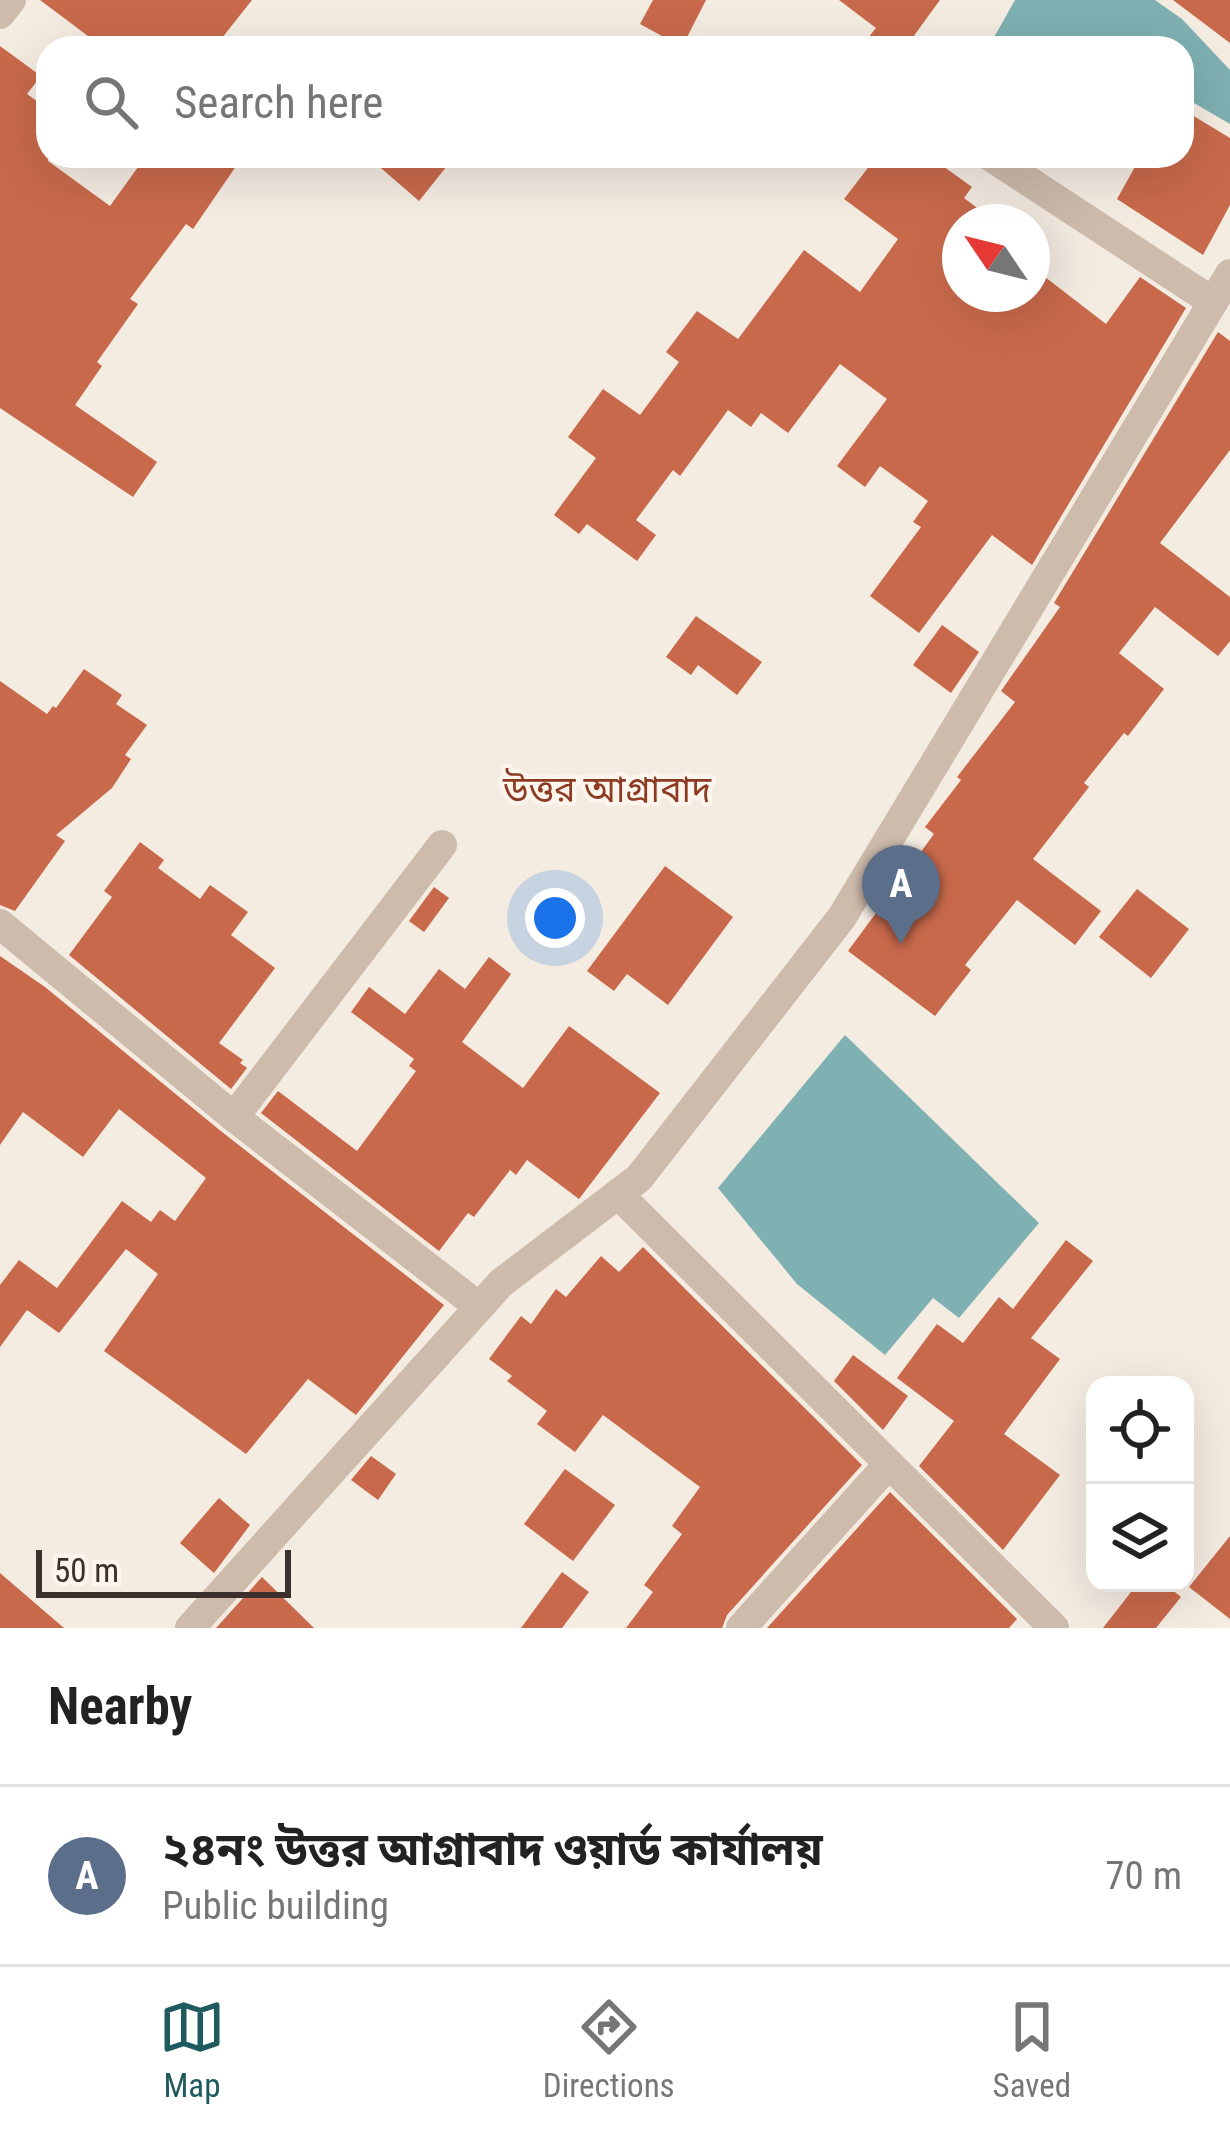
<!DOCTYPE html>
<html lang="en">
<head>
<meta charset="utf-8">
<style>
	body { margin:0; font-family:"Roboto Condensed","Noto Sans Bengali",sans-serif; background:#f2f2f2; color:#222 }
	.controls { position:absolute; right:36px; bottom:36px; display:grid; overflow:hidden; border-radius:24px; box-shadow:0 12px 48px #0002 }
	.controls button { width:108px; height:108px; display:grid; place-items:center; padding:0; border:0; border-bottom:3px solid #e0e0e0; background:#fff; color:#222; font:60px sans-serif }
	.compass { position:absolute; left:942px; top:204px; width:108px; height:108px; border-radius:50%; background:#fff; box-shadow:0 12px 48px #0002; rotate:305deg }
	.scale { position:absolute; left:36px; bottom:30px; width:255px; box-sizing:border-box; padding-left:12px; border:6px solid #3b302b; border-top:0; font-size:33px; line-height:42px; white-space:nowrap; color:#3b302b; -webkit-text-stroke:9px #fbf5ee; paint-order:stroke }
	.you { position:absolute; left:555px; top:918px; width:42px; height:42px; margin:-30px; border:9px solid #fff; border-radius:50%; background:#1a73e8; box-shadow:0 0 0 18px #1a73e833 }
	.badge { display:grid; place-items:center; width:78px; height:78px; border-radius:50%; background:#1f5a5e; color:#fff; font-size:39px; font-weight:700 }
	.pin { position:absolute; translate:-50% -99px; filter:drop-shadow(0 3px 6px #0008) }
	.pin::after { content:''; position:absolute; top:63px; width:42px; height:36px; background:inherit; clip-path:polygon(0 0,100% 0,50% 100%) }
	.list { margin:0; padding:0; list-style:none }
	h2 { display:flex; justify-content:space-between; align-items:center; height:156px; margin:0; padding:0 48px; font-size:51px }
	h2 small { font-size:39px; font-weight:400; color:#767676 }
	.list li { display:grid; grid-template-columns:78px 1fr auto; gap:36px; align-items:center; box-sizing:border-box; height:180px; padding:0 48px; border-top:3px solid #e0e0e0 }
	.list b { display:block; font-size:45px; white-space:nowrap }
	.list p { margin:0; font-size:39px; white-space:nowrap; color:#767676 }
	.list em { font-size:39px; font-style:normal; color:#767676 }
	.icon { flex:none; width:66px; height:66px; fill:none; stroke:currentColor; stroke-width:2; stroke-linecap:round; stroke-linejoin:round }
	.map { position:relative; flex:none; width:1230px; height:1628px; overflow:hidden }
	.search { position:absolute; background:#fff; box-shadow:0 12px 48px #0002; left:36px; right:36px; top:36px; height:132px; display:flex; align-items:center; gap:30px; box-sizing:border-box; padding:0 42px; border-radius:36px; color:#767676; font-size:45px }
	.sheet { height:336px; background:#fff }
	nav { display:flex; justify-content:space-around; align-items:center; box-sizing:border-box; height:168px; border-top:3px solid #e0e0e0; background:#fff; font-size:33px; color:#767676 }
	nav a { display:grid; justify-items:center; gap:6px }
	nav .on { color:#1f5a5e }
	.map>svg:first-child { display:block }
	.water { fill:#7fb0b2 }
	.building { fill:#c8694b }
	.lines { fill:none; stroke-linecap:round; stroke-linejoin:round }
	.street { stroke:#cdbbac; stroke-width:30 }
	.labels { text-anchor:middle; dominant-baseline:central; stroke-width:9; stroke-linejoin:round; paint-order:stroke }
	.neighbourhood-label { font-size:36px; fill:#8c3b22; stroke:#fbf5ee }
</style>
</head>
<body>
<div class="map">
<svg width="1230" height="1628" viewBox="0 0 1230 1628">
	<rect width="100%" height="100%" fill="#f4ebe1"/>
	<g class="water">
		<polygon points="1015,0 1155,0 1182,19 1230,70 1230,124 1182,96 1182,48 988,48"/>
		<polygon points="845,1035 1039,1223 959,1318 933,1298 885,1355 797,1284 718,1188"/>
	</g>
	<g class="building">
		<polygon points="40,0 252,0 214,48 104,48"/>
		<polygon points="653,0 706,0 682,47 640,24"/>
		<polygon points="839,0 940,0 905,48 860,48 876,28"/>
		<polygon points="1173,0 1230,0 1230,43"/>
		<polygon points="0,46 41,76 27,94 48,109 48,161 110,206 146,156 243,156 193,229 186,224 130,299 138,304 97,362 102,366 75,405 157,462 133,497 0,408"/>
		<polygon points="1182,109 1230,138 1230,205 1203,255 1117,199 1141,156 1182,156"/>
		<polygon points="367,156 455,156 419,201"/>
		<polygon points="877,156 929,156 972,187 964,198 996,222 960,222 960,294 1032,294 1032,267 1106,324 1140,277 1186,308 1032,565 992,535 919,633 870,596 921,527 913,522 928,501 880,466 865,487 837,466 887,399 840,364 788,433 761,413 751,427 728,410 680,476 673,470 636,520 656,535 637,561 587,524 579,534 554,515 596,458 568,437 603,389 640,415 679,362 666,352 697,311 738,339 804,250 860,292 898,239 844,199"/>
		<polygon points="1218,332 1230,341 1230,450 1160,543 1230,597 1230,641 1218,656 1155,607 1119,653 1164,689 1128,736 1124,733 1084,783 1089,787 1033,859 1101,911 1075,945 1017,900 965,965 971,970 935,1016 848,951 934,834 925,827 961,780 957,777 1015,702 1001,691 1060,607 1054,603"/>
		<polygon points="696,616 762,662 737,695 698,665 691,675 666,657"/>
		<polygon points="942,625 979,652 951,693 913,665"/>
		<polygon points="84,669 122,695 116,704 147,725 125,755 131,759 112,788 56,835 65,841 15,911 0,905 0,681 47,714 53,706 56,708"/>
		<polygon points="140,842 164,860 158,868 200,899 210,885 248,912 231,935 275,968 219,1043 243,1060 240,1063 247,1068 231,1089 69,955 112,897 104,891"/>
		<polygon points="665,866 733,917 668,1005 627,974 614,991 587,971"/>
		<polygon points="434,887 449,898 424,932 409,921"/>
		<polygon points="1137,889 1189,929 1151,978 1099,937"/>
		<polygon points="0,956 45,987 222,1132 444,1305 356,1415 308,1379 246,1454 104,1351 158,1274 126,1249 59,1333 27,1310 0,1347 0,1285 19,1260 57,1288 122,1201 151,1222 160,1210 175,1221 206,1178 119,1109 83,1157 23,1112 0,1145"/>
		<polygon points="489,957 511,974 462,1042 523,1088 569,1026 660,1093 579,1199 527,1160 516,1175 510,1170 474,1217 468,1213 439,1251 261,1113 278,1091 357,1151 416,1071 409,1066 414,1059 351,1012 369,987 405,1014 439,969 465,989"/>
		<polygon points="1066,1240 1093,1261 1031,1338 1060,1359 1004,1434 1060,1475 1003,1550 919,1466 954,1421 897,1378 937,1324 963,1343 999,1297 1013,1309"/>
		<polygon points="643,1247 862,1465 727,1615 722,1628 626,1628 653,1592 644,1585 682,1534 672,1526 700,1487 603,1415 575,1452 537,1424 547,1411 507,1381 512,1376 489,1359 521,1316 531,1324 556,1289 566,1297 601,1256 619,1272"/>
		<polygon points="853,1355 908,1396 883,1430 834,1381"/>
		<polygon points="371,1456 396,1474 378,1500 351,1480"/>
		<polygon points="565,1469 615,1505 573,1561 524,1524"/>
		<polygon points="890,1492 1017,1619 1009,1628 767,1628"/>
		<polygon points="219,1498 250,1525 214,1573 180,1543"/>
		<polygon points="1230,1536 1230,1619 1189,1587"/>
		<polygon points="562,1572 589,1592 562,1628 521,1628"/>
		<polygon points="0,1573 64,1628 0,1628"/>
		<polygon points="262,1577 314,1628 216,1628"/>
		<polygon points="1138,1583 1164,1583 1181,1597 1156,1628 1103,1628"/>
	</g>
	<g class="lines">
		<g class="street">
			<polyline points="0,14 11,0"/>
			<polyline points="990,156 1213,302"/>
			<polyline points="0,924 234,1117 442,845"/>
			<polyline points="234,1117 478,1306"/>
			<polyline points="618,1194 1054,1628"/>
			<polyline points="190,1628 501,1283 639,1178 842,917 1230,274"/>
			<polyline points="741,1628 888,1465"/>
		</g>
	</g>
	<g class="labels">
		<g class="neighbourhood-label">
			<text x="607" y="790">উত্তর আগ্রাবাদ</text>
		</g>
	</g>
</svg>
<div class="controls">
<button><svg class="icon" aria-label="locate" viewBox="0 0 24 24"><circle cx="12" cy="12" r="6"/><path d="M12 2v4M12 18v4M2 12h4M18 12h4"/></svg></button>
<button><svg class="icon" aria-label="layers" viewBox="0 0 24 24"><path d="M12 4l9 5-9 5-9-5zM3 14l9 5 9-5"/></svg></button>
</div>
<svg class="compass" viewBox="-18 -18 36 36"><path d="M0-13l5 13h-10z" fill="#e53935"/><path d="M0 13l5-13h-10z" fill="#767676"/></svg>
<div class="scale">50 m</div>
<div class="you"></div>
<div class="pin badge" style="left:901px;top:944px;background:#5c6f8a">A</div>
<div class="search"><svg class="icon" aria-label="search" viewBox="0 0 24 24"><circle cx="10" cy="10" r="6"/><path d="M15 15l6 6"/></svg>Search here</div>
</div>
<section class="sheet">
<h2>Nearby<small></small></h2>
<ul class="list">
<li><span class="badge" style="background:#5c6f8a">A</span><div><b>২৪নং উত্তর আগ্রাবাদ ওয়ার্ড কার্যালয়</b><p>Public building</p></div><em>70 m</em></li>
</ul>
</section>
<nav>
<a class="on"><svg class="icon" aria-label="map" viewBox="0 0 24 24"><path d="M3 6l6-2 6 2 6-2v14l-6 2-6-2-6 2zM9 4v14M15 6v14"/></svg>Map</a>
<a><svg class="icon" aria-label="directions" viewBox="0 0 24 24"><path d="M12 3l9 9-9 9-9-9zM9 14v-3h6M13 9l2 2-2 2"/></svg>Directions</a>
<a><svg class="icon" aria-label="saved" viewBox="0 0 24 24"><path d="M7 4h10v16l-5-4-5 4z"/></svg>Saved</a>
</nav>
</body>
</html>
